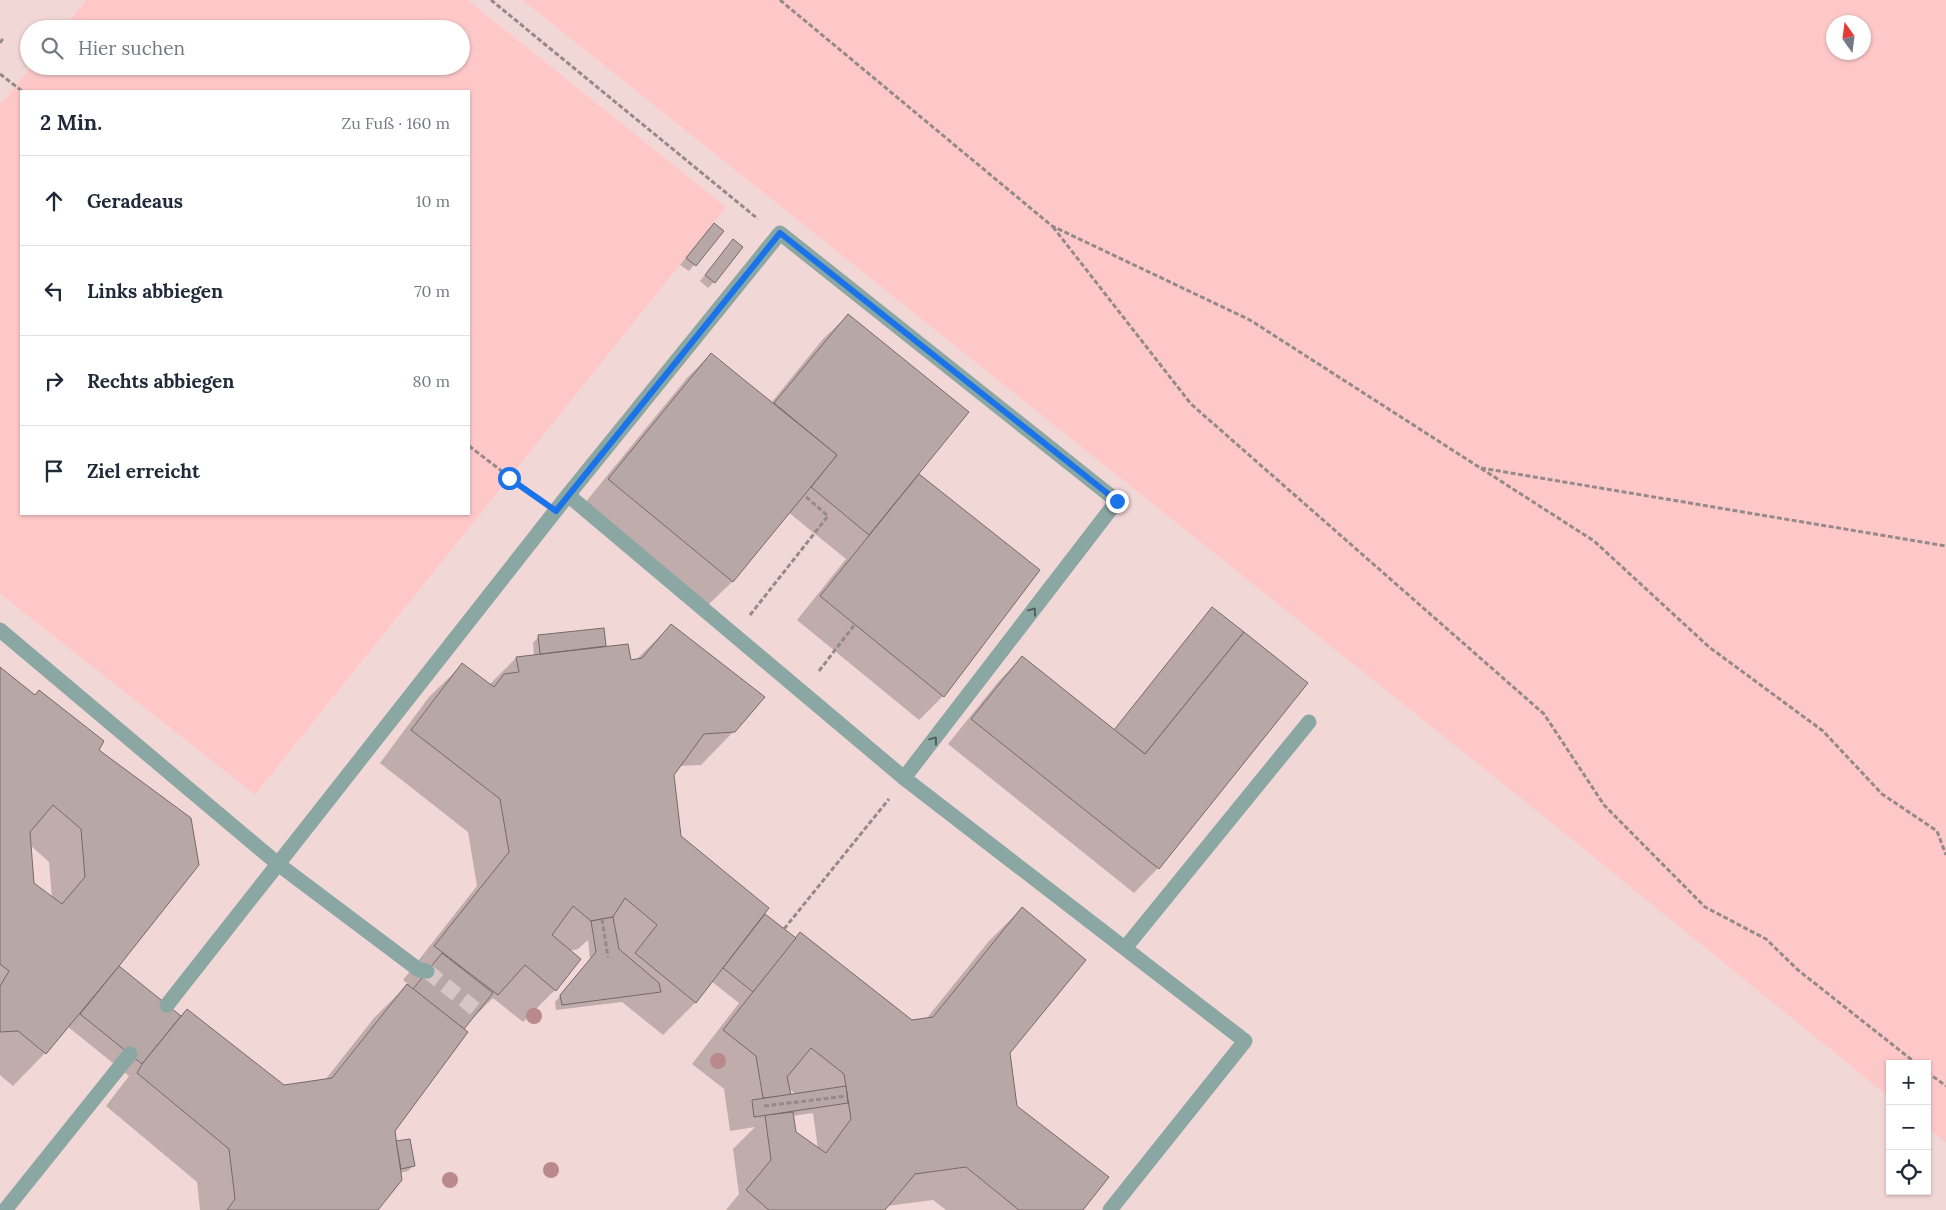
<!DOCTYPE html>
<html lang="de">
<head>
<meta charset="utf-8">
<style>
	body { margin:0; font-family:Lora,serif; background:#f2f2f3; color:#1f2937 }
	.controls { position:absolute; right:15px; bottom:15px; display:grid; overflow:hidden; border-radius:0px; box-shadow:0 1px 4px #0004 }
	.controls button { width:45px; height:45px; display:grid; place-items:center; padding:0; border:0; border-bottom:1px solid #e0e1e3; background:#fff; color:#1f2937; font:25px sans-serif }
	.compass { position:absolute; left:1826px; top:15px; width:45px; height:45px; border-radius:50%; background:#fff; box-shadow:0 1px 4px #0004; rotate:346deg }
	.stop { position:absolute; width:15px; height:15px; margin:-11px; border:4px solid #1a73e8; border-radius:50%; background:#fff }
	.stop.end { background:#1a73e8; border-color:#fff; box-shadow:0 1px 5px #0008 }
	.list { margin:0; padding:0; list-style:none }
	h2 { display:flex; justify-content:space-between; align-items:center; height:65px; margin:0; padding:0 20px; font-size:21px }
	h2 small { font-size:16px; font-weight:400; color:#747a83 }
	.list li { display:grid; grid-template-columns:32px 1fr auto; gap:15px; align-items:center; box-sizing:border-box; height:90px; padding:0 20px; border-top:1px solid #e0e1e3 }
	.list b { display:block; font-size:19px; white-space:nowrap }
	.list em { font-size:16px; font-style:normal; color:#747a83 }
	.icon { flex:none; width:28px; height:28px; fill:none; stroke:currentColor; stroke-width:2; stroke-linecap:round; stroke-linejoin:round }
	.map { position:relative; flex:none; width:1946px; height:1210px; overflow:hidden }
	.search { position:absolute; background:#fff; box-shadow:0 1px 4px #0004; left:20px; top:20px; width:450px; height:55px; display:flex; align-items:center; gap:12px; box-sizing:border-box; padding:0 18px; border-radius:28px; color:#747a83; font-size:19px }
	.panel { position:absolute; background:#fff; box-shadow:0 1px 4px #0004; left:20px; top:90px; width:450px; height:425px; border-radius:0px }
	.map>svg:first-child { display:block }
	.built { fill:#f2d7d7 }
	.green { fill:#fec8c9; fill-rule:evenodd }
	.shadow { fill:#0003; fill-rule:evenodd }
	.building { fill:#b8a7a7; stroke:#786869; fill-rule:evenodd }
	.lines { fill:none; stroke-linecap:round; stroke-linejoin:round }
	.street-tunnel { stroke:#d6c6c6; stroke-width:15; stroke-dasharray:15 8; stroke-linecap:butt }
	.path { stroke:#968989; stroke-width:3; stroke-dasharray:5 2.5; stroke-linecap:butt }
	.lane { stroke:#8ba7a4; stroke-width:15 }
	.street { stroke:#8ba7a4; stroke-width:15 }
	.tree { fill:#b9898b }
	.oneway { stroke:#545e5d }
	.route { stroke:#1a73e8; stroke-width:6 }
</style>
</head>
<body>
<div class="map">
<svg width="1946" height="1210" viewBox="0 0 1946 1210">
	<rect width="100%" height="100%" fill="#f7e5e5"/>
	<g class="built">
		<polygon points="0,0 86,0 63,29 29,29 29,66 32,66 2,103 0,101"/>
		<polygon points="468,0 522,0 1518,796 1890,1098 1890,1191 1927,1191 1927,1128 1946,1143 1946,1210 0,1210 0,594 255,795 725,207"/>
	</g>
	<g class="green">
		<path d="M86 0H468L726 207 255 795 0 594V101L2 103 32 66H461V29H63ZM21 91H469V514H21Z"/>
		<path d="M522 0H1946V1143L1927 1128V1064H1890V1098L1518 796ZM1834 22H1864V52H1834Z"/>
	</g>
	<g class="shadow">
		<polygon points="708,230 722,231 689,271 680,265"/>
		<polygon points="727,247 714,282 708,288 700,281"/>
		<polygon points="848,315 917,474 1039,570 943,696 919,720 797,620 846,559 788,512 733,581 708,605 584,504 687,378 711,354 771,403 823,339"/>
		<polygon points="1212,609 1306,683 1158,868 1134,893 948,744 998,682 1022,657 1114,731"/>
		<path d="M671 625 734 731 701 765 679 766 672 774 679 836 756 925 765 916 912 1022 926 1019 989 941 1022 908 1009 1053 1016 1107 1081 1210H946L933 1200 887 1206 884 1210H726L739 1194 733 1149 755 1127 730 1131 724 1089 692 1064 739 1003 711 981 696 1002 663 1035 622 1002 556 1010 555 1002 590 959 588 940 578 949 569 951 555 990 523 1022 493 998 462 1029 393 1131 395 1142 414 1165 408 1171 400 1173 377 1210H200L197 1182 106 1106 129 1076 67 1026 45 1053 13 1086 0 1075V669L97 750 117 966 180 1017 187 1010 284 1086 325 1080 374 1018 408 984 403 980 477 886 468 832 380 763 429 697 462 665 489 685 516 658 534 656 533 643 539 636 605 645 602 648 630 661 636 660ZM30 845 49 862 52 898 33 883ZM788 1088 797 1095 790 1096ZM813 1113 818 1149 795 1132 792 1116Z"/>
	</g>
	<g class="building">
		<polygon points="714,223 724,231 696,266 686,258"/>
		<polygon points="733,239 743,247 715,283 705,275"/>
		<polygon points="848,314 969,412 869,535 811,487 837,455 774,403"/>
		<polygon points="711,353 837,455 733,582 608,479"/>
		<polygon points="919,474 1040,570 944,697 820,596"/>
		<polygon points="1212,607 1244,632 1145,754 1114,730"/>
		<polygon points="671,624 765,697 735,732 704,734 674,775 681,836 769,908 696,1003 635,953 657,925 625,898 613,917 591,921 573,906 552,935 581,959 556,991 525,965 498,995 434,946 509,852 500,799 411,730 462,663 494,687 504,674 519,672 516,657 628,644 631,660 642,658"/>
		<polygon points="604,628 606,646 540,654 538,635"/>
		<polygon points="1244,632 1308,683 1159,869 971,719 1022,656 1145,754"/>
		<path d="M0 667 35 695 39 690 104 741 99 750 191 818 199 865 119 966 46 1054 18 1031 0 1032V986L9 971 0 964ZM53 805 81 829 85 877 62 904 34 883 30 832Z"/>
		<polygon points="1022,907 1086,960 1010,1053 1017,1106 1109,1177 1083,1210 1019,1210 966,1167 915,1174 885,1210 769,1210 746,1190 771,1160 765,1115 793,1112 796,1132 826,1153 851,1119 844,1074 811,1048 787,1077 791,1095 763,1098 756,1056 723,1030 800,932 912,1020 933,1017"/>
		<polygon points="765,914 796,938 753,992 723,968"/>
		<polygon points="613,917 619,949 659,983 661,992 562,1005 560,995 596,952 591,921"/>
		<polygon points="442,953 493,993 464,1029 413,989"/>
		<polygon points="119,966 181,1016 142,1064 80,1014"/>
		<polygon points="407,984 468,1032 395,1131 402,1180 378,1210 227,1210 235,1199 229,1149 137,1073 142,1064 187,1009 284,1085 332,1078"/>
		<polygon points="846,1086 848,1103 754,1117 752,1100"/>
		<polygon points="410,1139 415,1166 401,1169 396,1141"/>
	</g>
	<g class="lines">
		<polyline class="street-tunnel" points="427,971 479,1012"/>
		<g class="path">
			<polyline points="491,0 758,219"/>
			<polyline points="780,0 1052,226 1250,320 1594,541 1709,647 1823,731 1882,794 1937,831 1946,855"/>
			<polyline points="0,43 4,37"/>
			<polyline points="0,74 22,91"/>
			<polyline points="1053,227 1191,404 1544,714 1604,805 1705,907 1766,939 1798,970 1917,1064"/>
			<polyline points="469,446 533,495"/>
			<polyline points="1481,468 1946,546"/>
			<polyline points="750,615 828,516 804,495"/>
			<polyline points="819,671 855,624"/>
			<polyline points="602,919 608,957"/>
			<polyline points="784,929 889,799"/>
			<polyline points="1927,1072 1946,1086"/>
			<polyline points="764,1106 847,1096"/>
		</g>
		<g class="lane">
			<polyline points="568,495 904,778 1245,1041 1110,1210"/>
			<polyline points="0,630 278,864 167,1005"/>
			<polyline points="1125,948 1309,722"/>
			<polyline points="419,970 278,864 568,495 780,233 1117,501 904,778"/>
			<polyline points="5,1210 130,1054"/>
		</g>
		<polyline class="street" points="419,970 427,971"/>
	</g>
	<g class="tree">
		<circle cx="534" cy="1016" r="8"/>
		<circle cx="718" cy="1061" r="8"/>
		<circle cx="551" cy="1170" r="8"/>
		<circle cx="450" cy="1180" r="8"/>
	</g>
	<defs><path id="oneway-chevron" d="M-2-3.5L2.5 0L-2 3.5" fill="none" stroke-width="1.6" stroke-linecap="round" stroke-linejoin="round" transform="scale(1.25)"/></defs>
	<g class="oneway">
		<use href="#oneway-chevron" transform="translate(1033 611) rotate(-53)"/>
		<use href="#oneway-chevron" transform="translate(934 740) rotate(-53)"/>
	</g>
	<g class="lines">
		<polyline class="route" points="509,478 556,511 780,233 1117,501"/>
	</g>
</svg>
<div class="controls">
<button>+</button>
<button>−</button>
<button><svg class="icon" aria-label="locate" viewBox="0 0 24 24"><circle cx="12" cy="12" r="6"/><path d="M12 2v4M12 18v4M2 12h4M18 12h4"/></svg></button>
</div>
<svg class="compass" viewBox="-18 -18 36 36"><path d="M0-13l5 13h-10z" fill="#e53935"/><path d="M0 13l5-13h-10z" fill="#747a83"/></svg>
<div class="stop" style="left:509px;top:478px"></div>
<div class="stop end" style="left:1117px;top:501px"></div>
<div class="search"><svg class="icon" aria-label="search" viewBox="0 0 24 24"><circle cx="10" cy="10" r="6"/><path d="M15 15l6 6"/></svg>Hier suchen</div>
<section class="panel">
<h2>2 Min.<small>Zu Fuß · 160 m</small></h2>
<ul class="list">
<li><svg class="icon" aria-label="ahead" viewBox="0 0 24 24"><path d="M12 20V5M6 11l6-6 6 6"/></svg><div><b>Geradeaus</b></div><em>10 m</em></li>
<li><svg class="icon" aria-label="left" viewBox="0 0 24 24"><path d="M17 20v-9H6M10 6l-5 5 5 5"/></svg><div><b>Links abbiegen</b></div><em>70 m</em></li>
<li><svg class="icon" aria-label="right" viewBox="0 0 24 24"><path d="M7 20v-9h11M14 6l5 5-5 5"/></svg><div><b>Rechts abbiegen</b></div><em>80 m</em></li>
<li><svg class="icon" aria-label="arrive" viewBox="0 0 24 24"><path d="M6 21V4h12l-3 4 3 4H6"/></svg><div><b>Ziel erreicht</b></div></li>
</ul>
</section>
</div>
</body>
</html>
